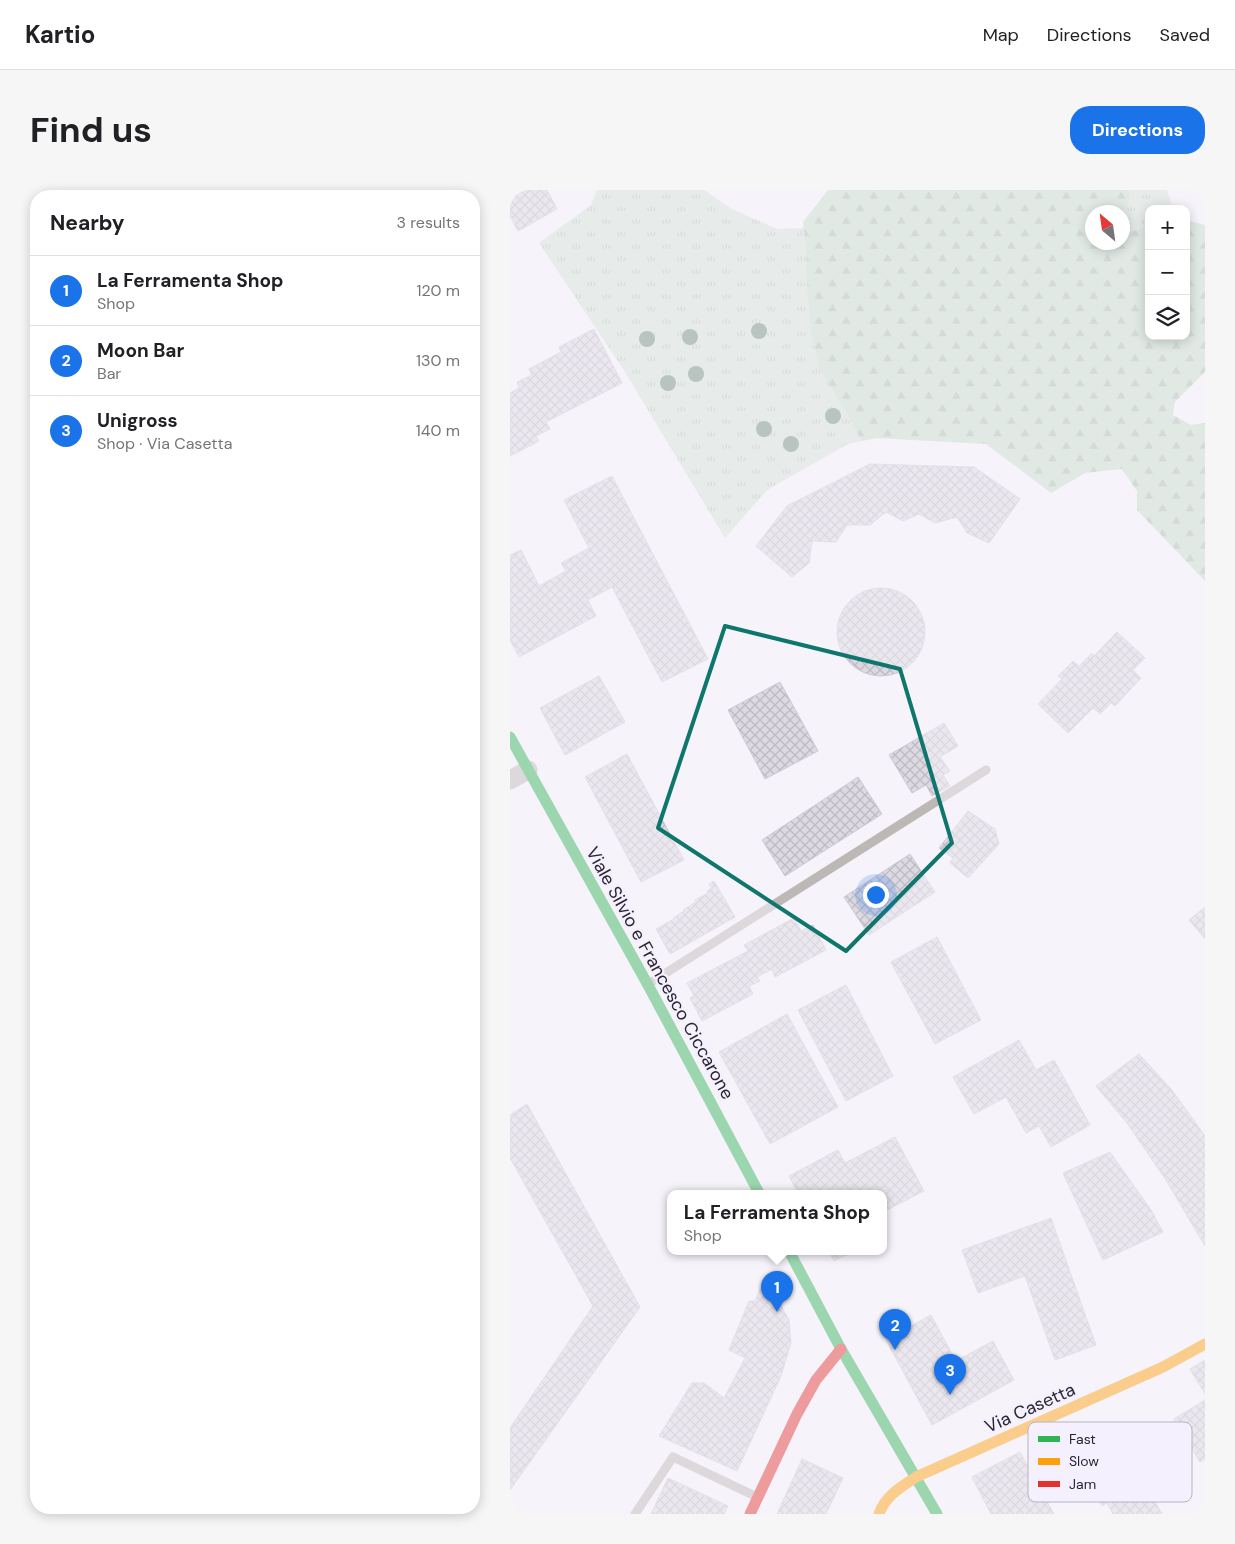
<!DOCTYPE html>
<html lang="en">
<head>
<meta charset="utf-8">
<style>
	body { margin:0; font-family:"DM Sans",sans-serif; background:#f6f6f6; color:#202124 }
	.controls { position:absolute; right:15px; top:15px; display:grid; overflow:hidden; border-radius:10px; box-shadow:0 2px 12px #0003 }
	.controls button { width:45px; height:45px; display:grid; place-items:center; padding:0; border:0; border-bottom:1px solid #e0e0e0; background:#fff; color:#202124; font:25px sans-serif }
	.compass { position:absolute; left:575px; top:15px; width:45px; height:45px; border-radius:50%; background:#fff; box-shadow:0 2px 12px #0003; rotate:331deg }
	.you { position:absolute; left:365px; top:704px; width:18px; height:18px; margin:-12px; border:4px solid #fff; border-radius:50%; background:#1a73e8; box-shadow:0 0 0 8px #1a73e833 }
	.badge { display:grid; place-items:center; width:32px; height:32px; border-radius:50%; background:#1a73e8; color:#fff; font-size:16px; font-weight:700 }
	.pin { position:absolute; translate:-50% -41px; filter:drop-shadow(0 1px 2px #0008) }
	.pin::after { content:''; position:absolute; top:26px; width:18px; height:15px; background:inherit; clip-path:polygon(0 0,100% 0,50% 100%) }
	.popup { position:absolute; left:157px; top:1000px; width:220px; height:65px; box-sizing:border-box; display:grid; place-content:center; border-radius:10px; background:#fff; filter:drop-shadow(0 1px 4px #0005); font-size:16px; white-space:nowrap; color:#757577 }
	.popup b { font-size:19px; color:#202124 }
	.popup::after { content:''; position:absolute; left:50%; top:100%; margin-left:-10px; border:10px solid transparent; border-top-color:#fff }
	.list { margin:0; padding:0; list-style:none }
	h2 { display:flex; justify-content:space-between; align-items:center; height:65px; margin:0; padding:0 20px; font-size:21px }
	h2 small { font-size:16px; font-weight:400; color:#757577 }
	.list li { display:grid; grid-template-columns:32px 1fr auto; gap:15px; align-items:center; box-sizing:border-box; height:70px; padding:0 20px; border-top:1px solid #e0e0e0 }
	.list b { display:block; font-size:19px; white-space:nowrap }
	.list p { margin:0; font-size:16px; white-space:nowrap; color:#757577 }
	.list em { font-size:16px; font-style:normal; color:#757577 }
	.icon { flex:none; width:28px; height:28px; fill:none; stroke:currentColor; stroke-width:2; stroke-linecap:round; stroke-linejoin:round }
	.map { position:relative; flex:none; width:695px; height:1324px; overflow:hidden; border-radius:20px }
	header { display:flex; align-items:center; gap:30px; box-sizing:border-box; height:70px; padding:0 25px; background:#fff; border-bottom:1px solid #e0e0e0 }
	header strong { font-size:24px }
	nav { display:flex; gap:28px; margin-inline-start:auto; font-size:18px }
	.intro { display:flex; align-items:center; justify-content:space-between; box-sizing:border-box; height:120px; padding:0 30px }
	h1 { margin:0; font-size:35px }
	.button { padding:12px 22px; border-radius:20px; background:#1a73e8; color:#fff; font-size:18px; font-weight:700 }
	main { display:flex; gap:30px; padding:0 30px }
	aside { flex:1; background:#fff; border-radius:20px; box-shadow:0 2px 12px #0003 }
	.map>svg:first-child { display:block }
	.grass { fill:url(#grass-tufts) }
	.forest { fill:url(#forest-firs) }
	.building { fill:url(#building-cross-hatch); stroke:#cecad4 }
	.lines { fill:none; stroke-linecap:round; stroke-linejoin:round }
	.lane { stroke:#bcb8b5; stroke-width:9 }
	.street { stroke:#bcb8b5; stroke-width:19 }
	.fast { stroke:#30b455; stroke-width:11 }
	.slow { stroke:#ff9f0a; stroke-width:11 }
	.jam { stroke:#e5322d; stroke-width:11 }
	.tree { fill:#6f8b79 }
	.marked { fill:none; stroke:#0f766e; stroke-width:4; stroke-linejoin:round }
	.labels { text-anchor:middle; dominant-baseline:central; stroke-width:4.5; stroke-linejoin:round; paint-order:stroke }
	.street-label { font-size:18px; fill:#2a2531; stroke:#f5f0fd }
	.key { fill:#f5f0fd; stroke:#b8b3c0; stroke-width:1 }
	.key-label { font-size:14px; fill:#2a2531 }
</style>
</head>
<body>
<header>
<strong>Kartio</strong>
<nav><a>Map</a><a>Directions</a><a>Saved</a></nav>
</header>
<div class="intro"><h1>Find us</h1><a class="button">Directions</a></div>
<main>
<aside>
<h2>Nearby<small>3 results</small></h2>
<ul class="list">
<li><span class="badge">1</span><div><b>La Ferramenta Shop</b><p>Shop</p></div><em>120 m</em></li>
<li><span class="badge">2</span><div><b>Moon Bar</b><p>Bar</p></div><em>130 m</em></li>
<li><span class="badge">3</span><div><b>Unigross</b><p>Shop · Via Casetta</p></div><em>140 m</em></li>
</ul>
</aside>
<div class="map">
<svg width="695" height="1324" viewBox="0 0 695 1324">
	<defs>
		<pattern id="grass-tufts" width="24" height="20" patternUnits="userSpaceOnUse" patternTransform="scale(1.25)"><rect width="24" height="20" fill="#d4e3d8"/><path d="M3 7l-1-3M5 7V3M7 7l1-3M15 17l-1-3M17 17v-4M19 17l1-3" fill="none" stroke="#b6c3ba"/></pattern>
		<pattern id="forest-firs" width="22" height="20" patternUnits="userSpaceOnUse" patternTransform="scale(1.25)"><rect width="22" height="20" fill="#c6deca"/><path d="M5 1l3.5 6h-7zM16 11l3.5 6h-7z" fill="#aabeae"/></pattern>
		<pattern id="building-cross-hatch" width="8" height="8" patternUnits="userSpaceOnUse" patternTransform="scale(1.25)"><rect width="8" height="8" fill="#ddd9e3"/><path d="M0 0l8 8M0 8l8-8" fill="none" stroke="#bebac3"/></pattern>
	</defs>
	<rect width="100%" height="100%" fill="#f6f3fa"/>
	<g class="grass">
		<polygon points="87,0 194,0 222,19 267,39 294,38 296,57 301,144 309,177 352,251 338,254 257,300 215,348 115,182 29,53 81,15"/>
		<polygon points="617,0 657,0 663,19 639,19 639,37 613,43 613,25 621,6"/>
	</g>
	<polygon class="forest" points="318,0 617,0 621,6 613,25 612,22 582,22 582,52 612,52 613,43 639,37 639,146 676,146 676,30 695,35 695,182 665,212 663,225 681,235 695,233 695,391 627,320 627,301 612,279 575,283 541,303 476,254 367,248 352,251 309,177 301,144 297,95 296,57 293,32"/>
	<g class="building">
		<polygon points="0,0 37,0 47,19 8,41 0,26"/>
		<polygon points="84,139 112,193 36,232 40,239 26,246 29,251 0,266 0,203 9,198 7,192 22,185 19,179 51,162 49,157"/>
		<polygon points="360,274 464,277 510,309 479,353 457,343 447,327 425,333 409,324 393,331 376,322 360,335 337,335 326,352 302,351 299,373 282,387 246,356 277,316"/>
		<polygon points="102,286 198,469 152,492 102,397 78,410 86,426 9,467 0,450 0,365 11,360 29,396 56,381 51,373 79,358 54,310"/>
		<circle cx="371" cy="442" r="44"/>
		<polygon points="607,442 635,468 623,480 631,488 605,516 601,513 590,524 583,518 558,543 528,514 552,489 548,486 563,471 569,476 582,463 584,466"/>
		<polygon points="89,486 115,532 55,565 30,518"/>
		<polygon points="270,492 308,561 255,589 218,520"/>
		<polygon points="434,533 448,556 430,567 440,581 433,585 440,596 422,606 416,595 402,603 379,565"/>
		<polygon points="117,564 174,670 131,692 75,587"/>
		<polygon points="348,587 372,624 275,686 252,650"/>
		<polygon points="458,621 485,639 489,654 458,688 440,673 443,668 429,658"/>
		<polygon points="400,664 425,702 359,745 334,707"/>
		<polygon points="204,691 225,727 160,764 146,739 164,729 163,728 174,721 173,720 186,712 185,710 198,703 197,701 202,698 199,694"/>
		<polygon points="695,717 695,749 679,730"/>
		<polygon points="284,728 291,741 303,735 316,760 265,787 262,779 247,787 250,791 239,796 243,804 192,831 180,808 184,806 177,793 238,761 234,755"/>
		<polygon points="427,747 471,830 425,854 381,772"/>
		<polygon points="336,795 383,886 336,911 288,820"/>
		<polygon points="277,824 328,917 260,954 209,862"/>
		<polygon points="509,850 526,880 544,870 580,935 541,957 529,936 516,943 496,907 464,924 443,887"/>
		<polygon points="629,864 662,900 695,946 695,1056 656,990 617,933 586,896"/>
		<polygon points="17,914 130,1117 0,1300 0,1238 83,1116 0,968 0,925"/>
		<polygon points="385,947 414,1001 373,1022 373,1003 288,1003 279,986 328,960 335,973"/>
		<polygon points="600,962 641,1020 653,1042 593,1070 553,983"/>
		<polygon points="541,1028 586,1155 545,1170 515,1086 468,1103 452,1060"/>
		<polygon points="318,1061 344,1061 324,1071"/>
		<polygon points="250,1099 258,1100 268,1110 279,1130 281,1153 271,1186 227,1281 149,1246 182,1193 194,1193 214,1208 235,1168 219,1160 239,1111 245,1111"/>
		<polygon points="421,1125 446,1171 483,1151 504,1190 422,1235 376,1150"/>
		<polygon points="695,1170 695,1204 680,1179"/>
		<polygon points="695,1210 695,1269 690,1272 664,1229"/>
		<polygon points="602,1233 652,1324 603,1324 597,1313 592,1316 585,1303 593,1298 589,1290 580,1295 573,1281 581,1277 567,1252 580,1245 578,1241 583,1238 586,1242"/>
		<polygon points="510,1262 544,1324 481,1324 462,1287"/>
		<polygon points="292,1269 333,1288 316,1324 267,1324"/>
		<polygon points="158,1288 218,1316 214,1324 141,1324"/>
	</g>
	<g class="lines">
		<g class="lane">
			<polyline points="140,793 476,580"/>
			<polyline points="125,1324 163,1267 245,1306"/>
		</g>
		<polyline class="street" points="0,590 18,580"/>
		<g class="fast">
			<polyline points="0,547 138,795 249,1003"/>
			<polyline points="279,1061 331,1159 427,1324"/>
		</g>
		<path class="slow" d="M369 1324C375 1306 391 1297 406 1287L653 1177 695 1154"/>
		<polyline class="jam" points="240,1324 287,1224 306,1190 331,1159"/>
	</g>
	<g class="tree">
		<circle cx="249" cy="141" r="8"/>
		<circle cx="180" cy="147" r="8"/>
		<circle cx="137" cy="149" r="8"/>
		<circle cx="186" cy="184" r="8"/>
		<circle cx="158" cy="193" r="8"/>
		<circle cx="323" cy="226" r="8"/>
		<circle cx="254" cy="239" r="8"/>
		<circle cx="281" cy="254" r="8"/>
	</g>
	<path d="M0 0H695V1324H0ZM215 436 390 479 442 653 336 761 148 638Z" fill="#f6f3fa" fill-opacity=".55" fill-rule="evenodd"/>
	<path class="marked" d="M215 436 390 479 442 653 336 761 148 638Z"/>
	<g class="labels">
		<g class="street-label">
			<text transform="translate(150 783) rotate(61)">Viale Silvio e Francesco Ciccarone</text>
			<text transform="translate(520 1218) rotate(-24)">Via Casetta</text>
		</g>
	</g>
	<rect x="518" y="1232" width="164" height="80" rx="8" class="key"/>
	<rect x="528" y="1246" width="22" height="6" fill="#30b455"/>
	<rect x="528" y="1268" width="22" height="7" fill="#ff9f0a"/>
	<rect x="528" y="1291" width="22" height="6" fill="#e5322d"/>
	<g class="key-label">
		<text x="559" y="1254">Fast</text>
		<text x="559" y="1276">Slow</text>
		<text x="559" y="1299">Jam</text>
	</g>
</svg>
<div class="controls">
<button>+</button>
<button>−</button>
<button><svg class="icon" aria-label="layers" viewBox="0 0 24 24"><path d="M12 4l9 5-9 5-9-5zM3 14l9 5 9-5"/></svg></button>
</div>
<svg class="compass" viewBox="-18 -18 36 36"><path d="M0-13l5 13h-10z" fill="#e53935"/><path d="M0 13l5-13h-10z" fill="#757577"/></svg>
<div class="you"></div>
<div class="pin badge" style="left:267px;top:1122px">1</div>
<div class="popup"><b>La Ferramenta Shop</b>Shop</div>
<div class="pin badge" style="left:385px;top:1160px">2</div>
<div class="pin badge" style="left:440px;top:1205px">3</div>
</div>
</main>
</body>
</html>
